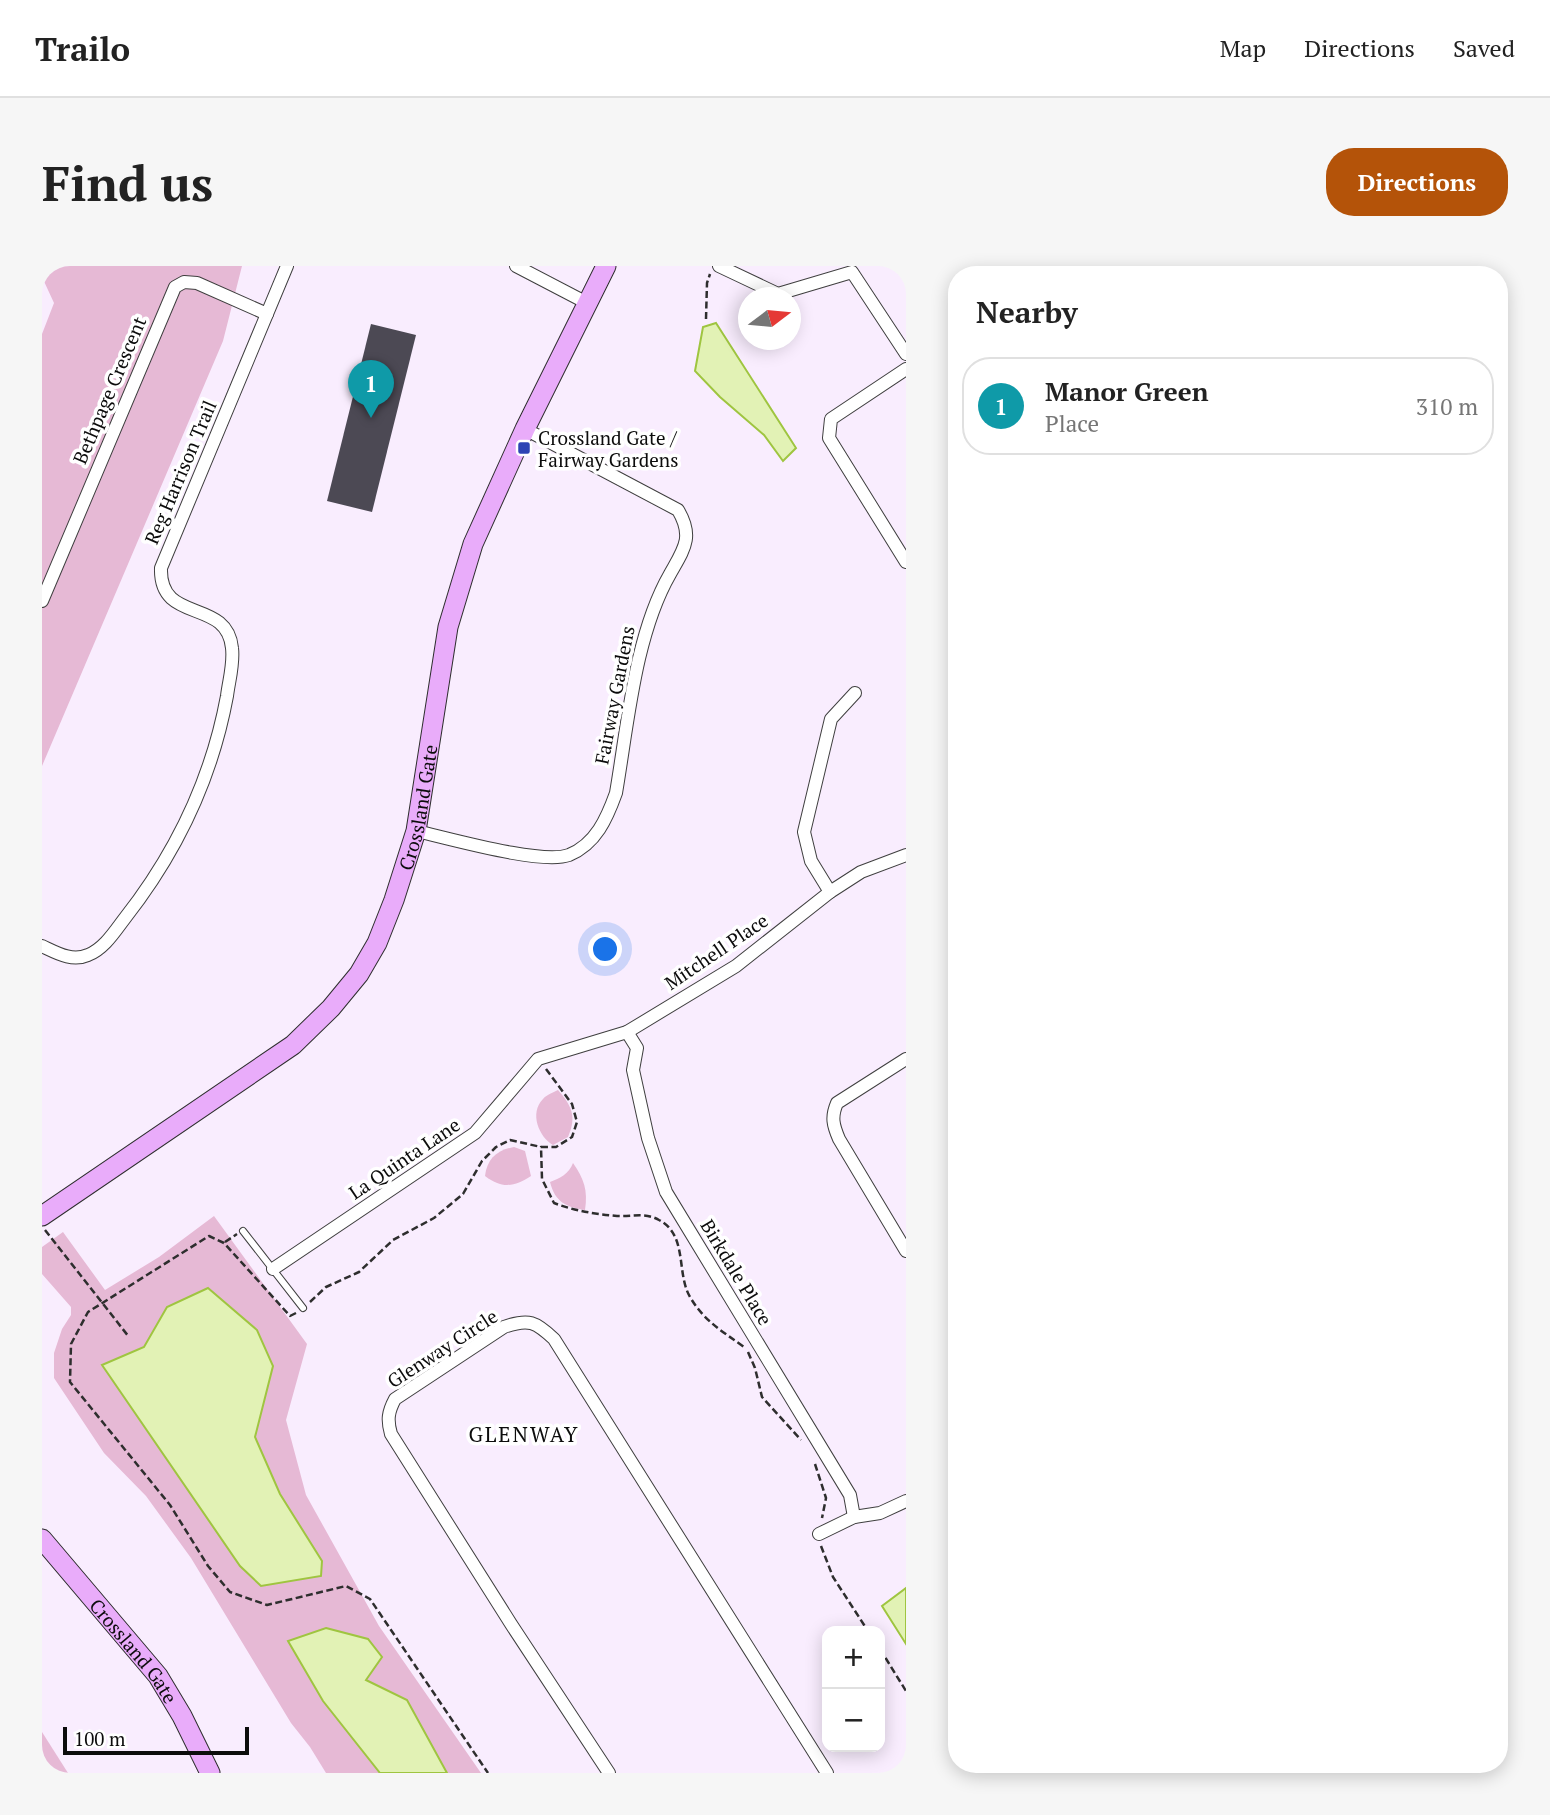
<!DOCTYPE html>
<html lang="en">
<head>
<meta charset="utf-8">
<style>
	body { margin:0; font-family:"PT Serif",serif; background:#f6f6f6; color:#222 }
	.controls { position:absolute; right:21px; bottom:21px; display:grid; overflow:hidden; border-radius:14px; box-shadow:0 4px 18px #0003 }
	.controls button { width:63px; height:63px; display:grid; place-items:center; padding:0; border:0; border-bottom:2px solid #e0e0e0; background:#fff; color:#222; font:35px sans-serif }
	.compass { position:absolute; left:696px; top:21px; width:63px; height:63px; border-radius:50%; background:#fff; box-shadow:0 4px 18px #0003; rotate:74deg }
	.scale { position:absolute; left:21px; bottom:18px; width:186px; box-sizing:border-box; padding-left:7px; border:4px solid #0c0c0c; border-top:0; font-size:19px; line-height:24px; white-space:nowrap; color:#0c0c0c; -webkit-text-stroke:5px #fff; paint-order:stroke }
	.you { position:absolute; left:564px; top:684px; width:24px; height:24px; margin:-18px; border:5px solid #fff; border-radius:50%; background:#1a73e8; box-shadow:0 0 0 10px #1a73e833 }
	.badge { display:grid; place-items:center; width:46px; height:46px; border-radius:50%; background:#b45309; color:#fff; font-size:23px; font-weight:700 }
	.pin { position:absolute; translate:-50% -58px; filter:drop-shadow(0 2px 4px #0008) }
	.pin::after { content:''; position:absolute; top:37px; width:24px; height:21px; background:inherit; clip-path:polygon(0 0,100% 0,50% 100%) }
	.list { margin:0; padding:0; list-style:none }
	h2 { display:flex; justify-content:space-between; align-items:center; height:91px; margin:0; padding:0 28px; font-size:30px }
	h2 small { font-size:23px; font-weight:400; color:#767676 }
	.list li { display:grid; grid-template-columns:46px 1fr auto; gap:21px; align-items:center; box-sizing:border-box; height:98px; margin:0 14px 14px; padding:0 14px; border:2px solid #e0e0e0; border-radius:28px }
	.list b { display:block; font-size:26px; white-space:nowrap }
	.list p { margin:0; font-size:23px; white-space:nowrap; color:#767676 }
	.list em { font-size:23px; font-style:normal; color:#767676 }
	.map { position:relative; flex:none; width:864px; height:1507px; overflow:hidden; border-radius:28px }
	header { display:flex; align-items:center; gap:42px; box-sizing:border-box; height:98px; padding:0 35px; background:#fff; border-bottom:2px solid #e0e0e0 }
	header strong { font-size:33px }
	nav { display:flex; gap:38px; margin-inline-start:auto; font-size:24px }
	.intro { display:flex; align-items:center; justify-content:space-between; box-sizing:border-box; height:168px; padding:0 42px }
	h1 { margin:0; font-size:49px }
	.button { padding:18px 32px; border-radius:28px; background:#b45309; color:#fff; font-size:24px; font-weight:700 }
	main { display:flex; gap:42px; padding:0 42px }
	aside { flex:1; background:#fff; border-radius:28px; box-shadow:0 4px 18px #0003 }
	.map>svg:first-child { display:block }
	.green { fill:#e6b9d5 }
	.water { fill:#e2f2b5; stroke:#9fc540; stroke-width:2 }
	.building { fill:#4c4954 }
	.lines { fill:none; stroke-linecap:round; stroke-linejoin:round }
	.lane-casing { stroke:#3f3f3f; stroke-width:8 }
	.street-casing { stroke:#3f3f3f; stroke-width:14 }
	.secondary-casing { stroke:#2e2e2e; stroke-width:21 }
	.path { stroke:#2e2e2e; stroke-width:2.5; stroke-dasharray:7 3.5; stroke-linecap:butt }
	.lane { stroke:#fff; stroke-width:6 }
	.street { stroke:#fff; stroke-width:12 }
	.secondary { stroke:#e9acfa; stroke-width:19 }
	.poi-dot { fill:#2d43b4; stroke:#fff; stroke-width:2.5 }
	.labels { text-anchor:middle; dominant-baseline:central; stroke-width:7; stroke-linejoin:round; paint-order:stroke }
	.street-label { font-size:19px; fill:#0c0c0c; stroke:#fff }
	.poi-label { font-size:19px; fill:#0c0c0c; stroke:#fff; text-anchor:start }
	.neighbourhood-label { font-size:21px; letter-spacing:2px; fill:#0c0c0c; stroke:#fff }
</style>
</head>
<body>
<header>
<strong>Trailo</strong>
<nav><a>Map</a><a>Directions</a><a>Saved</a></nav>
</header>
<div class="intro"><h1>Find us</h1><a class="button">Directions</a></div>
<main>
<div class="map">
<svg width="864" height="1507" viewBox="0 0 864 1507">
	<rect width="100%" height="100%" fill="#f9edfe"/>
	<g class="green">
		<polygon points="0,0 200,0 181,75 0,500 0,68 12,37 0,11"/>
		<path d="M516 824C530 840 535 851 526 871L511 879C497 871 487 847 501 833 504 829 512 826 516 824Z"/>
		<path d="M472 881 483 885 489 910C472 921 460 923 443 910 445 893 455 884 472 881Z"/>
		<path d="M531 897C542 913 546 924 543 944 524 941 513 936 508 916 518 912 527 908 531 897Z"/>
		<polygon points="172,950 265,1078 244,1154 264,1229 337,1360 439,1507 284,1507 268,1481 249,1457 149,1292 104,1230 62,1187 12,1112 12,1087 20,1063 29,1049 29,1041 0,1008 0,981 21,966 63,1024 117,991"/>
		<polygon points="0,1466 26,1507 0,1507"/>
	</g>
	<g class="water">
		<polygon points="674,57 754,182 741,195 722,169 678,131 653,105 661,61"/>
		<polygon points="166,1022 215,1064 231,1100 213,1171 238,1228 280,1295 279,1310 219,1320 198,1300 60,1099 102,1081 125,1041"/>
		<polygon points="864,1322 864,1378 840,1340"/>
		<polygon points="284,1362 326,1373 340,1391 324,1414 365,1434 405,1507 338,1507 281,1435 246,1375"/>
	</g>
	<polygon class="building" points="329,58 374,69 330,246 285,235"/>
	<g class="lines">
		<defs>
			<polyline id="lane" points="201,965 261,1042"/>
			<g id="street">
				<polyline points="474,0 545,37"/>
				<polyline points="677,0 736,28 810,6 864,88"/>
				<polyline points="864,103 789,153 787,172 864,296"/>
				<polyline points="0,335 133,21 142,16 155,17 225,48"/>
				<path d="M374 565C406 572 499 599 527 589 554 578 565 552 574 527 586 457 593 369 628 308 642 283 652 271 636 244L483 163"/>
				<polyline points="788,626 769,595 762,566 789,453 813,427"/>
				<path d="M0 680C15 687 30 696 46 689 62 683 73 665 83 652 134 587 170 511 185 430 187 414 192 398 190 382 185 331 117 359 119 302L245 0"/>
				<polyline points="585,766 595,782 591,804 606,872 624,926 808,1229 812,1251"/>
				<path d="M864 793 795 837C789 851 791 859 797 873L864 985"/>
				<polyline points="231,1003 433,867 496,793 585,766 694,700 788,626 819,606 864,589"/>
				<polyline points="777,1268 812,1251 838,1247 864,1235"/>
				<path d="M567 1507 469 1358 349 1168C345 1154 346 1146 353 1133L462 1061C487 1052 494 1056 512 1073L785 1507"/>
			</g>
			<g id="secondary">
				<path id="s1" d="M0 950 251 779 289 742 317 708 335 677 352 634 374 565 406 361 431 278 483 163 564 0"/>
				<path id="s2" d="M0 1273 116 1410 140 1450 168 1507"/>
			</g>
		</defs>
		<use href="#lane" class="lane-casing"/>
		<use href="#street" class="street-casing"/>
		<use href="#secondary" class="secondary-casing"/>
		<g class="path">
			<polyline points="664,53 665,17 668,8"/>
			<path d="M504 803 530 838 535 856 530 871 514 881H499L500 913 512 937C533 945 553 948 575 950 590 951 603 946 617 954 646 969 634 1007 648 1031 662 1055 680 1065 702 1081"/>
			<polyline points="3,964 87,1071"/>
			<polyline points="183,976 195,968"/>
			<polyline points="268,1036 284,1021 317,1006 351,974 392,952 421,928 440,895 454,881 468,874 499,881"/>
			<polyline points="254,1047 248,1050 182,977 167,970 46,1046 29,1078 28,1116 128,1239 166,1300 188,1326 225,1339 304,1320 328,1333 446,1507"/>
			<polyline points="706,1086 713,1102 720,1131 759,1174"/>
			<polyline points="773,1198 784,1232 780,1252"/>
			<polyline points="779,1280 791,1311 826,1365"/>
			<polyline points="838,1383 864,1425"/>
		</g>
		<use href="#lane" class="lane"/>
		<use href="#street" class="street"/>
		<use href="#secondary" class="secondary"/>
	</g>
	<rect class="poi-dot" x="475" y="175" width="14" height="14" rx="3.5"/>
	<g class="labels">
		<g class="street-label">
			<text transform="translate(67 124) rotate(-67)">Bethpage Crescent</text>
			<text transform="translate(138 206) rotate(-67)">Reg Harrison Trail</text>
			<text transform="translate(572 429) rotate(-79)">Fairway Gardens</text>
			<text stroke="none"><textPath href="#s1" startOffset="579">Crossland Gate</textPath></text>
			<text transform="translate(674 685) rotate(-34)">Mitchell Place</text>
			<text transform="translate(362 892) rotate(-34)">La Quinta Lane</text>
			<text transform="translate(695 1006) rotate(59)">Birkdale Place</text>
			<text transform="translate(400 1082) rotate(-33)">Glenway Circle</text>
			<text stroke="none"><textPath href="#s2" startOffset="145">Crossland Gate</textPath></text>
		</g>
		<g class="poi-label">
			<text x="496" y="171">Crossland Gate /<tspan x="496" dy="22">Fairway Gardens</tspan></text>
		</g>
		<g class="neighbourhood-label">
			<text x="482" y="1168">GLENWAY</text>
		</g>
	</g>
</svg>
<div class="controls">
<button>+</button>
<button>−</button>
</div>
<svg class="compass" viewBox="-18 -18 36 36"><path d="M0-13l5 13h-10z" fill="#e53935"/><path d="M0 13l5-13h-10z" fill="#767676"/></svg>
<div class="scale">100 m</div>
<div class="you"></div>
<div class="pin badge" style="left:329px;top:152px;background:#0f9aa8">1</div>
</div>
<aside>
<h2>Nearby<small></small></h2>
<ul class="list">
<li><span class="badge" style="background:#0f9aa8">1</span><div><b>Manor Green</b><p>Place</p></div><em>310 m</em></li>
</ul>
</aside>
</main>
</body>
</html>
